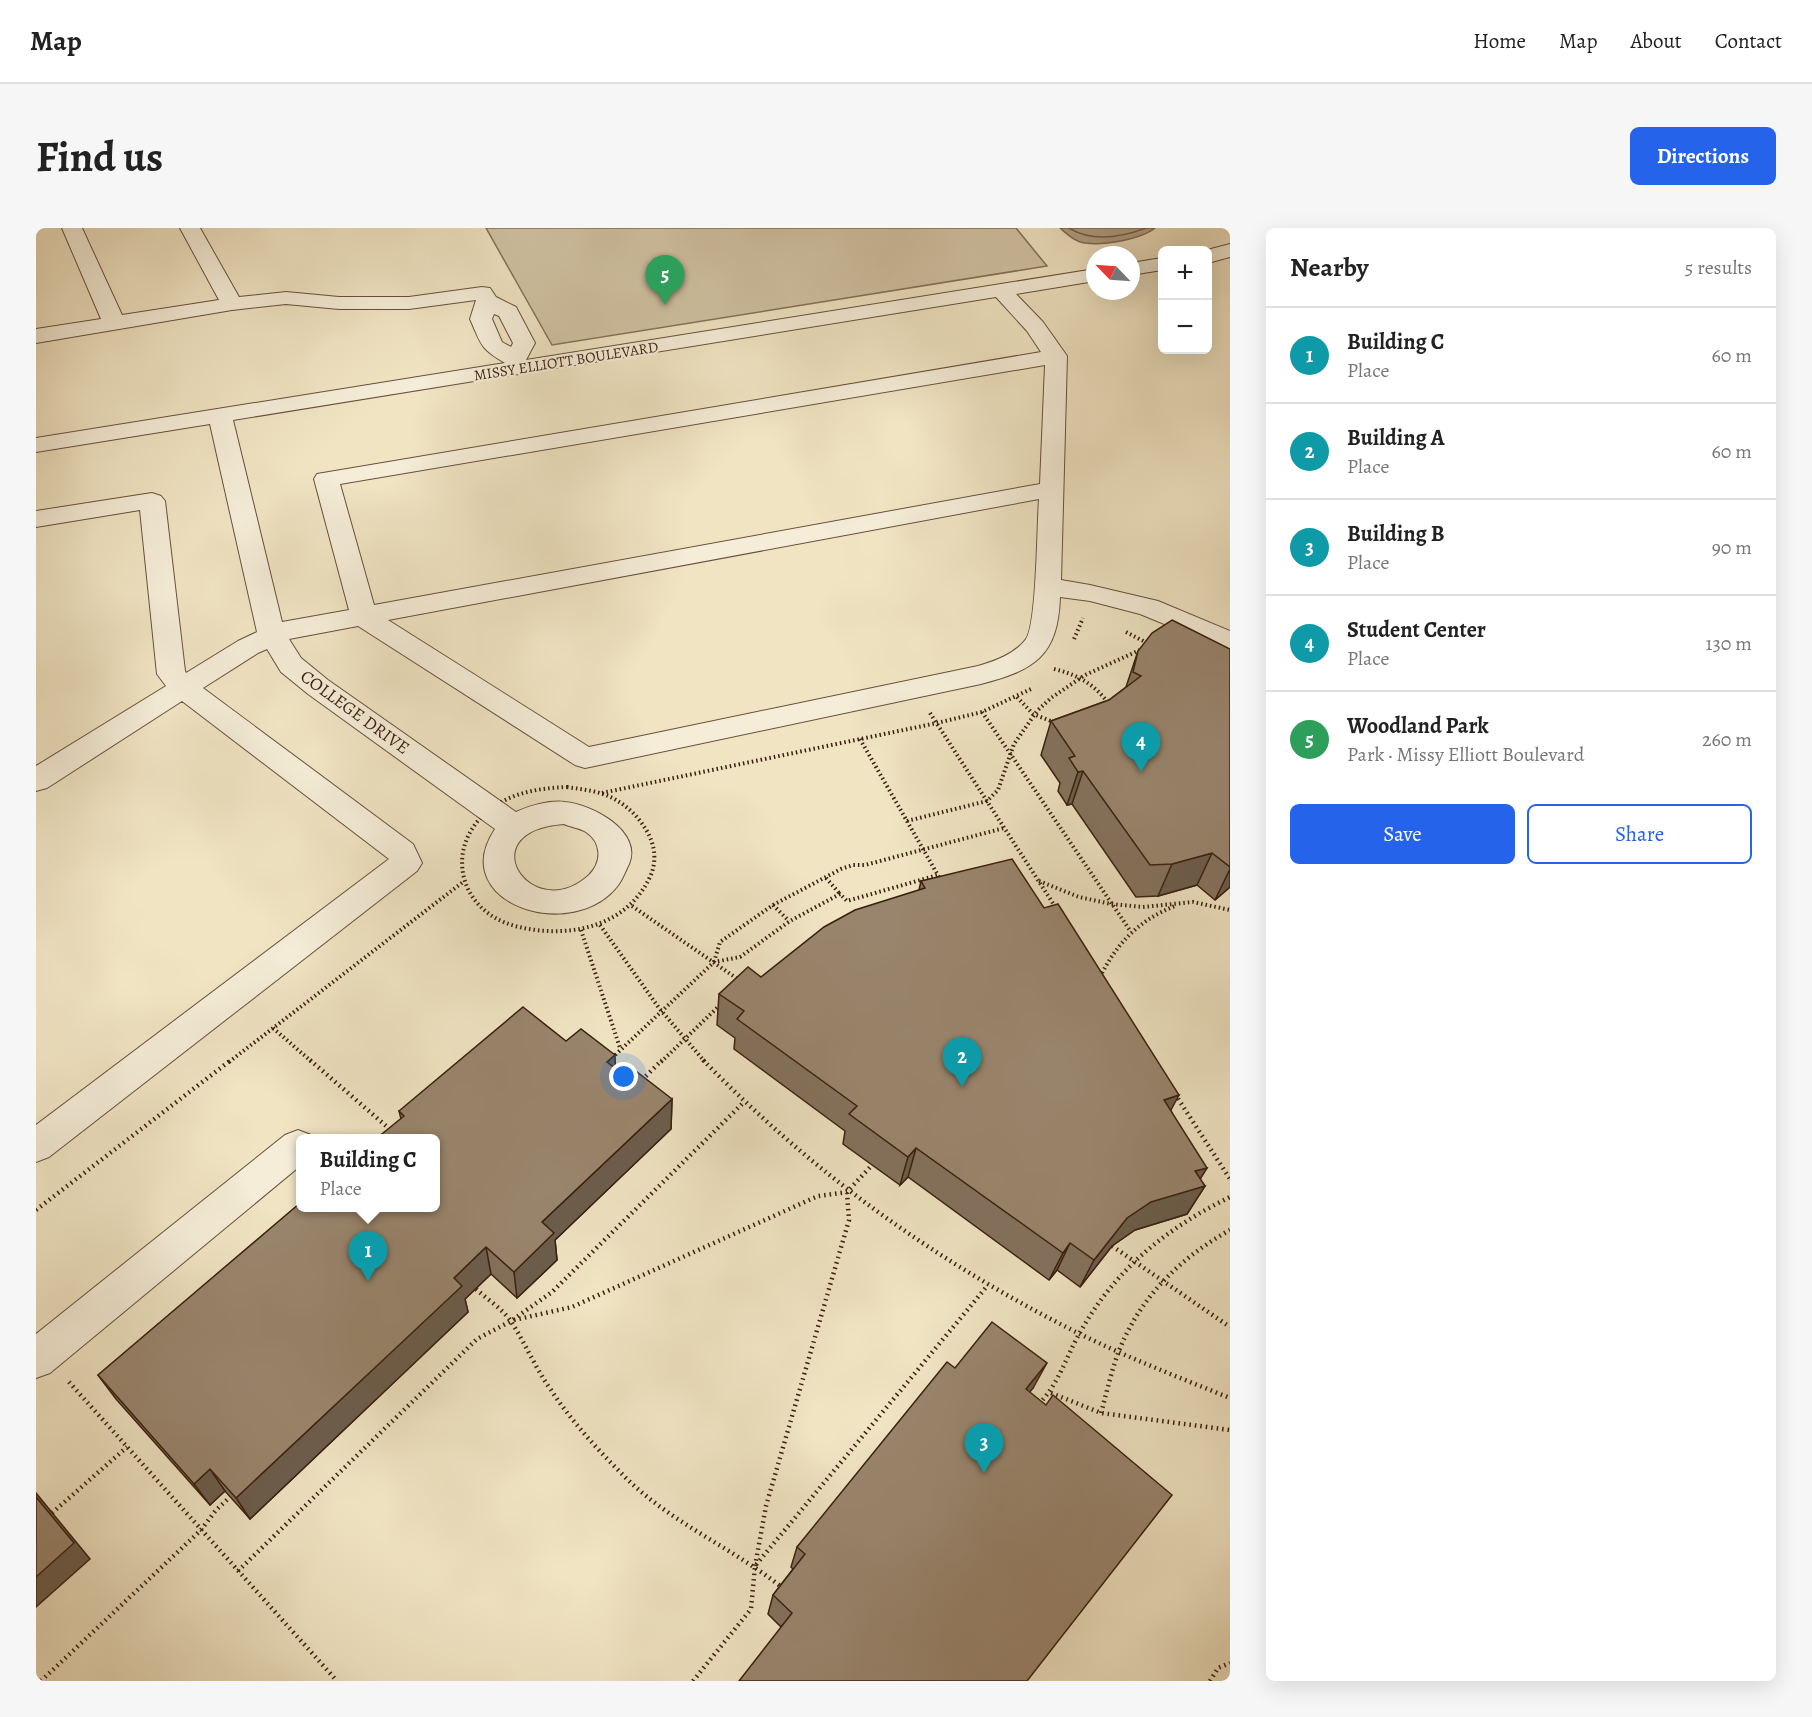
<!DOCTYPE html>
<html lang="en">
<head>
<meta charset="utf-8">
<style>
	body { margin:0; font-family:Alegreya,serif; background:#f6f6f6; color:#222 }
	.controls { position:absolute; right:18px; top:18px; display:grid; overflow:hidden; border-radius:9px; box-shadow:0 6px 24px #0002 }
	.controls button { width:54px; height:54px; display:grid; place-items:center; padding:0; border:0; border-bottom:2px solid #e0e0e0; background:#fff; color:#222; font:30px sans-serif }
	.compass { position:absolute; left:1050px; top:18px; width:54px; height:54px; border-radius:50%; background:#fff; box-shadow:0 6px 24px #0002; rotate:295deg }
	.you { position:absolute; left:588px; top:849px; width:21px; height:21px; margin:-15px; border:4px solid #fff; border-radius:50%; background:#1a73e8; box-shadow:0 0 0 9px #1a73e833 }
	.badge { display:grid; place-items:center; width:39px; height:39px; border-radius:50%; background:#2563eb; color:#fff; font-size:20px; font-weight:700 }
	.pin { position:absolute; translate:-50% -50px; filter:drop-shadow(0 2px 3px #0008) }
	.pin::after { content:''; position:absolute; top:32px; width:21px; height:18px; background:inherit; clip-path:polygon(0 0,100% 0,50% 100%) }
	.popup { position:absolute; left:260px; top:906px; width:144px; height:78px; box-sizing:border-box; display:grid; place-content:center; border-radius:9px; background:#fff; filter:drop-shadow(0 2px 4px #0005); font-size:20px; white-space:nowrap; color:#767676 }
	.popup b { font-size:22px; color:#222 }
	.popup::after { content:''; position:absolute; left:50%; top:100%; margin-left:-12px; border:12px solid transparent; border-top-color:#fff }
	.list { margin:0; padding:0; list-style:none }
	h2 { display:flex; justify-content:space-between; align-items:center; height:78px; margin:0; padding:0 24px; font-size:26px }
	h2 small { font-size:20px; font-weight:400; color:#767676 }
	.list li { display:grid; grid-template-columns:39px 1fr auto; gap:18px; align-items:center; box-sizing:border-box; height:96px; padding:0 24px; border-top:2px solid #e0e0e0 }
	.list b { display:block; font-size:22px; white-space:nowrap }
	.list p { margin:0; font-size:20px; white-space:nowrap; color:#767676 }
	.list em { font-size:20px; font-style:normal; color:#767676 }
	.actions { display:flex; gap:12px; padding:18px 24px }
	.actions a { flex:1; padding:14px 0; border:2px solid #2563eb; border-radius:9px; text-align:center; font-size:21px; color:#2563eb }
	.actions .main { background:#2563eb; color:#fff }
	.map { position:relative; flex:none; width:1194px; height:1453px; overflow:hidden; border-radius:9px }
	header { display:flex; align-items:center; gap:36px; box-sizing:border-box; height:84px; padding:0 30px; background:#fff; border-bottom:2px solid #e0e0e0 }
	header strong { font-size:28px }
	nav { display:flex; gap:33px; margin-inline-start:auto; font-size:21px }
	.intro { display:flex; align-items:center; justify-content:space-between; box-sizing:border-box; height:144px; padding:0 36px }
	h1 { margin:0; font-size:42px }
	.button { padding:15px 27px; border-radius:9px; background:#2563eb; color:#fff; font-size:21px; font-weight:700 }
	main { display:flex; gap:36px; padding:0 36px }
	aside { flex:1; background:#fff; border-radius:9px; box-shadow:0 6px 24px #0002 }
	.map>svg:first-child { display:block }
	.green { fill:#d1c3a4; stroke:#86715a; stroke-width:1.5 }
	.water { fill:#b2a186; stroke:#826d56; stroke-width:1.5 }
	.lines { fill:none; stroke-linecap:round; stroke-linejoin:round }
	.shore { stroke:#76604a; stroke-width:1.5 }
	.minor-casing { stroke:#68503c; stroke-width:2 }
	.path-far1 { stroke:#3a1f0f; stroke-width:4; stroke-dasharray:1.5 3; stroke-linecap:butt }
	.path { stroke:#3a1f0f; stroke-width:4.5; stroke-dasharray:1.5 4; stroke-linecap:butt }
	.minor { fill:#f5edd8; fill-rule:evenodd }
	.wall { fill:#84725e; stroke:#3a1f0f; stroke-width:1.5 }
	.shaded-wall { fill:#6b5d4c; stroke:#3a1f0f; stroke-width:1.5 }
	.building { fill:#99856d; stroke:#3a1f0f; stroke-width:1.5 }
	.labels { text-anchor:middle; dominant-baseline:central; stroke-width:4.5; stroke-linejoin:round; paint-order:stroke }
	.far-street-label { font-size:15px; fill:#3a1f0f; stroke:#f5edd8 }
	.street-label { font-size:18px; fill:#3a1f0f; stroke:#f5edd8 }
</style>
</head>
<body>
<header>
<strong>Map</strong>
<nav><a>Home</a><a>Map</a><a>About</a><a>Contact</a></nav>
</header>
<div class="intro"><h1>Find us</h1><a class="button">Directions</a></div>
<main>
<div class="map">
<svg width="1194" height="1453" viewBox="0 0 1194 1453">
	<rect width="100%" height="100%" fill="#f0e4c3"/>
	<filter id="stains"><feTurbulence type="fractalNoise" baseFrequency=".00333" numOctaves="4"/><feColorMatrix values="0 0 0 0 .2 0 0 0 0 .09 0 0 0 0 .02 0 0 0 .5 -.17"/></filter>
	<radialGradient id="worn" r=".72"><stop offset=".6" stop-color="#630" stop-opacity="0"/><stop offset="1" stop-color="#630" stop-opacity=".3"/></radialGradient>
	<polygon class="green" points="450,0 980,0 1011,38 516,117"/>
	<path class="water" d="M1024 0H1119C1106 11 1067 18 1049 15 1039 14 1031 6 1024 0Z"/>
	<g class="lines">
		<path class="shore" d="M1033 0C1056 14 1086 9 1110 0"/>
		<defs>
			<g id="minor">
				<path d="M26 0H46L86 87 183 72 144 0H164L203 69 250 64 303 69H373L446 59 454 60 460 69 480 79 499 115 490 132 1059 41V53L980 66 1007 94 1031 128 1025 352 1054 357 1122 373 1194 403V423L1104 386 1054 373 1024 369C1022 428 999 442 945 456L549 540 539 537 322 398 253 411 265 430 292 452 480 584C493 578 513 572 529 574 555 576 607 603 593 636 590 642 587 650 583 656 539 717 409 676 459 601L272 466 245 444 231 421 222 425 167 460 377 616 386 635 381 643 13 929 0 934V897L353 631 146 473 11 560 0 563V538L130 458 121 446 104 282 0 299V283L116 265 125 268 129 273 149 443 150 445 202 413 221 404 174 196 0 224V210L469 135C444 120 446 118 434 91L440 72 373 81H303L250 76 196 82 0 115V101L65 91ZM960 69 991 103 1005 124 281 246 278 251 313 382 246 394 197 192ZM458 86 463 88 477 115 475 119 466 114 456 91ZM1009 137 1004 256 338 377 304 256ZM1003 271C1001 295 1001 396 990 411 979 426 959 433 942 438L553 519 352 392ZM528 596C534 599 544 600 550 604 566 615 566 634 553 647 496 699 431 603 528 596Z"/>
				<polygon points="1194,16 1194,29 1172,35 1171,22"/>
				<polygon points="1126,30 1126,42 1095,47 1095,35"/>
				<polygon points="262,902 275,907 277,910 264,910 264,938 14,1145 0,1150 0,1106 249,907"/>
			</g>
		</defs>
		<use href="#minor" class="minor-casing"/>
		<g class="path-far1">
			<polyline points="1090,404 1113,416"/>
			<polyline points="1038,411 1047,390"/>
			<path d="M1018 441C1039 446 1055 454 1069 471V477"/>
			<polyline points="981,469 997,486 1020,495"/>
			<polyline points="946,484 1095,704"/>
			<polyline points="894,485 1020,680"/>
			<polyline points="824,511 903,649"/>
			<path d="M531 559C543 561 555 562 567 566 584 572 599 584 609 600 619 615 622 634 613 651 588 701 529 711 479 698 420 682 407 615 457 579 479 564 505 560 531 559Z"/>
			<polyline points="566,565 901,495 946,484 995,461"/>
			<polyline points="871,593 951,573 962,562 978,516 1001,483 1015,470 1049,447 1104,422"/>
			<polyline points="790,650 804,666"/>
			<polyline points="1003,653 1043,669 1075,676 1107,679 1157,674 1194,682"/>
			<polyline points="737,677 753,693"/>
			<polyline points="596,678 703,752"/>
			<polyline points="564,697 623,780 669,834"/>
			<polyline points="545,702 584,820"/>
			<polyline points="678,734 684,714 737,677 805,641 817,637 829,637 968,600"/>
			<path d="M1064 749C1081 715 1103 692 1139 678"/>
			<polyline points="237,800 276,834"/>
			<polyline points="576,830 678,734 704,729 754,693 804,666 811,673 902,647"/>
			<polyline points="193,834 427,654"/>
			<polyline points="625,834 685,776"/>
		</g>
		<g class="path">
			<polyline points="274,832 364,910"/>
			<path d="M667 832C777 945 899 1033 1040 1104 1090 1129 1142 1149 1194 1170"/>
			<polyline points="606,852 626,832"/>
			<polyline points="1139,866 1194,951"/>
			<polyline points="0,982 195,832"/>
			<polyline points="1076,1018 1194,1099"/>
			<path d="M440 1061C452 1072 468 1082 476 1095 490 1117 500 1141 515 1162 536 1194 562 1222 589 1249 635 1295 697 1320 748 1361"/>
			<polyline points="478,1092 536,1079 782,968 811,964 836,937"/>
			<polyline points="33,1154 301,1453"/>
			<polyline points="1015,1165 1065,1185 1194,1202"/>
			<path d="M1003 1176C1024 1154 1031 1126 1046 1101 1081 1040 1131 1000 1194 969"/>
			<path d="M1065 1185C1070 1167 1074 1149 1080 1131 1100 1073 1142 1031 1194 1002"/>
			<polyline points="16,1285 91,1219"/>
			<polyline points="719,1338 730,1278 813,992 811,965"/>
			<polyline points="202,1343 441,1111 475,1093 516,1064 708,874"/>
			<polyline points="5,1453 165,1302 180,1282 194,1269"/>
			<polyline points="657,1453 715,1381 719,1338 952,1057"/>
			<polyline points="1174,1453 1182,1440 1194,1435"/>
		</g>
		<use href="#minor" class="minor"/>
	</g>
	<g class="wall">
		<polygon points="1194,421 1194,659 1179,672 1161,657 1122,668 1100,669 1036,576 1031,577 1022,563 1024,555 1005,527 1015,493 1073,472 1090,459 1102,423"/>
		<polygon points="885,653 1135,883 1164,951 1169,958 1151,986 1099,1002 1076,1018 1044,1059 1021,1042 1013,1052 872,949 864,957 807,916 809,903 698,821 699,810 681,797 683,766 725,749 883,662"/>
		<polygon points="530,813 579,841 593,851 636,871 635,901 519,1012 521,1032 481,1070 455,1046 429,1071 432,1084 214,1291 189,1263 174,1277 80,1171 62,1147 365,891 363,883"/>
		<polygon points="919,1140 997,1160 745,1399 732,1386 737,1367 757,1341 755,1339 761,1319"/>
	</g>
	<g class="shaded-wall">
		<polygon points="1047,543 1036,576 1031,577 1042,544"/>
		<polygon points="1176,625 1161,657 1122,668 1136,636"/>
		<polygon points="1194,641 1194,659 1179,672"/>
		<polygon points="579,827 580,857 571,834"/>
		<polygon points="1143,867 1127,897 1128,872"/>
		<polygon points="636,871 635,901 519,1012 521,1032 481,1070 478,1044 506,994"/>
		<polygon points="880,920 872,949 864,957 872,929"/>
		<polygon points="1171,940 1158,961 1169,958 1151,986 1099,1002 1076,1018 1044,1059 1058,1032 1091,990 1159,943"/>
		<polygon points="1034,1015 1021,1042 1013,1052 1027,1025"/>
		<polygon points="450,1019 455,1046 429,1071 432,1084 214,1291 200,1270 418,1050"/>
		<polygon points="1011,1135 997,1160 977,1185 990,1161"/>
		<polygon points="174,1241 189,1263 174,1277 158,1256"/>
		<polygon points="0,1265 54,1331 0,1379"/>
	</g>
	<g class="building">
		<polygon points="1136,392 1194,421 1194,639 1176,625 1136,636 1114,637 1047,543 1042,544 1033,530 1039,528 1015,493 1073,472 1105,448 1097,444 1102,423 1116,405"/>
		<polygon points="976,631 1008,680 1022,676 1143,867 1128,872 1171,940 1159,943 1169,958 1115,974 1091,990 1058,1032 1034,1015 1027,1025 880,920 872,929 813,886 821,878 701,791 708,783 683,766 712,739 725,749 788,699 819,682 889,660 885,653"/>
		<polygon points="487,779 530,813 545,801 579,827 571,834 593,851 601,844 636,871 506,994 518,1005 478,1044 450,1019 418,1050 426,1058 200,1270 174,1241 158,1256 62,1147 264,975 264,980 399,980 399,910 341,910 368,888 363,883"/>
		<polygon points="956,1094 1011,1135 990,1161 1010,1177 1017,1167 1136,1267 991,1453 703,1453 756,1385 737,1367 769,1326 761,1319 911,1134 919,1140"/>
		<polygon points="0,1269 38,1315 0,1349"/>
	</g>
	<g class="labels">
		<g class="far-street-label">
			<text transform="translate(530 133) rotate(-9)">MISSY ELLIOTT BOULEVARD</text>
		</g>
		<g class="street-label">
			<text transform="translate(319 484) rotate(36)">COLLEGE DRIVE</text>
		</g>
	</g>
	<rect width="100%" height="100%" filter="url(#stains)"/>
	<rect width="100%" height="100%" fill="url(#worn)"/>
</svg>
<div class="controls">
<button>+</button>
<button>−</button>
</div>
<svg class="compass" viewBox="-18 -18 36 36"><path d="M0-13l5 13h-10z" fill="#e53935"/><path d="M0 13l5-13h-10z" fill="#767676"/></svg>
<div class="you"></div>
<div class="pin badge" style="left:332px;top:1053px;background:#0f9aa8">1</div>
<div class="popup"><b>Building C</b>Place</div>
<div class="pin badge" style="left:926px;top:859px;background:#0f9aa8">2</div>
<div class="pin badge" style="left:948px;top:1245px;background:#0f9aa8">3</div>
<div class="pin badge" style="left:1105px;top:544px;background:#0f9aa8">4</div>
<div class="pin badge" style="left:629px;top:77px;background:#2e9e5b">5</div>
</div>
<aside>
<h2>Nearby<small>5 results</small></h2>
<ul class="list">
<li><span class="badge" style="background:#0f9aa8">1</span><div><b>Building C</b><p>Place</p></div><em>60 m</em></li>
<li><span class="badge" style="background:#0f9aa8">2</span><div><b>Building A</b><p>Place</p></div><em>60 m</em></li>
<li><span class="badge" style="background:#0f9aa8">3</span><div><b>Building B</b><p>Place</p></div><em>90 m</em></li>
<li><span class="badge" style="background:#0f9aa8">4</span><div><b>Student Center</b><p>Place</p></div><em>130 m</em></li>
<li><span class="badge" style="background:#2e9e5b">5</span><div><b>Woodland Park</b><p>Park · Missy Elliott Boulevard</p></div><em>260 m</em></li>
</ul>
<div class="actions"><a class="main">Save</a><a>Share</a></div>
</aside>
</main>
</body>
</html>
